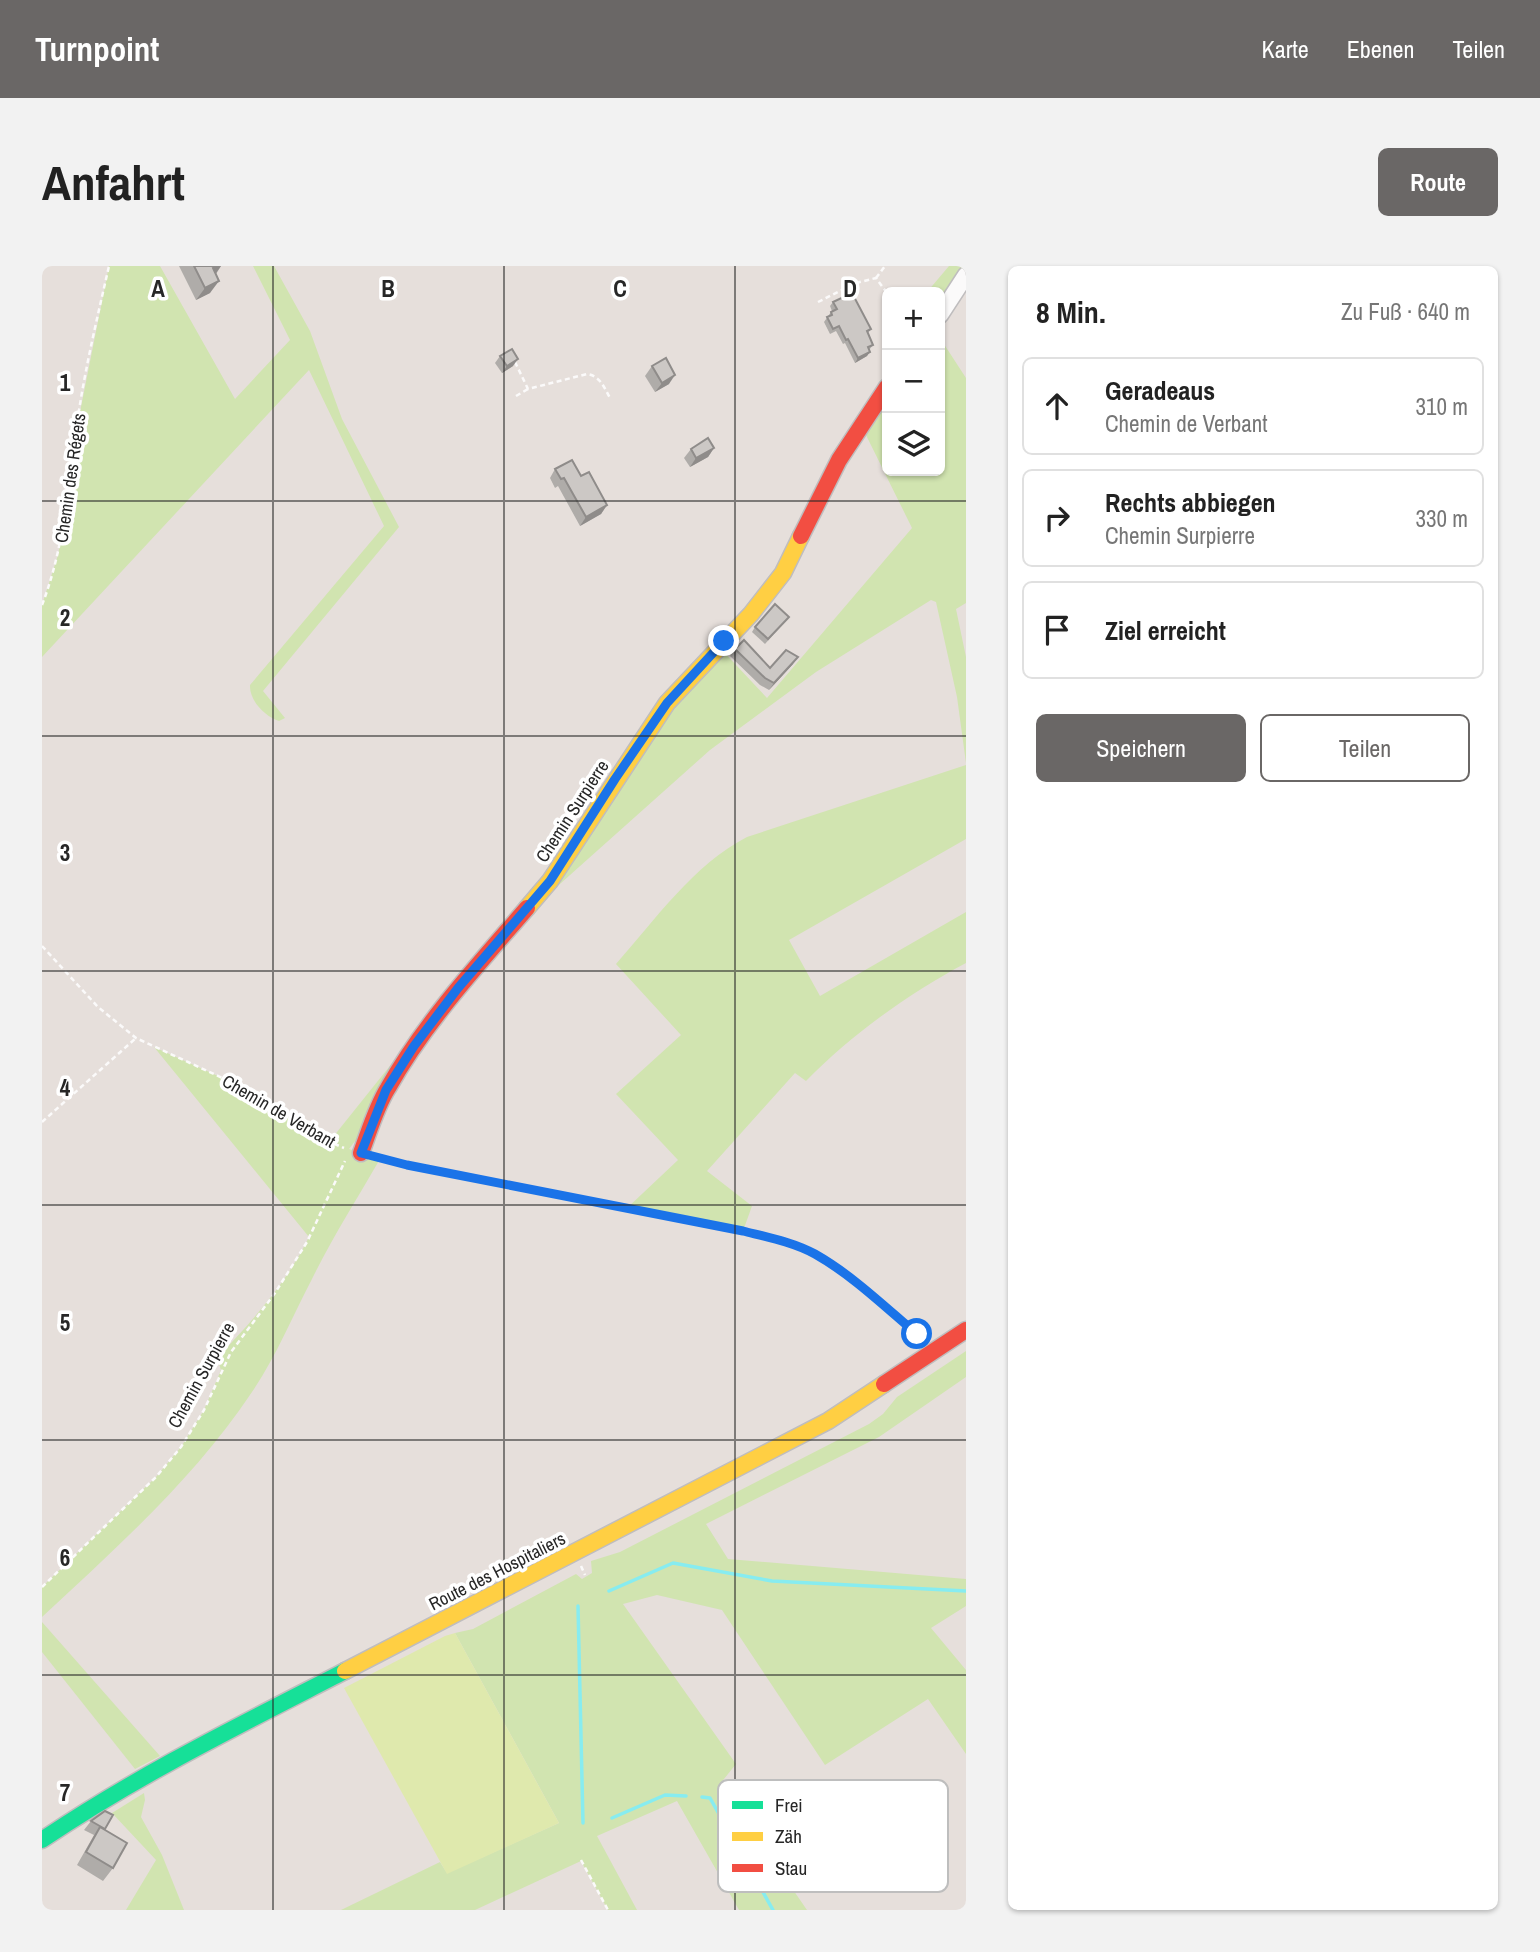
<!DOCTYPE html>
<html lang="de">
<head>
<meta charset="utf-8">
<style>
	body { margin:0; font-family:"Archivo Narrow",sans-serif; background:#f2f2f2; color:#222 }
	.controls { position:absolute; right:21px; top:21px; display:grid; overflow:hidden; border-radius:10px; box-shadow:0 2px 5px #0004 }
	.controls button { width:63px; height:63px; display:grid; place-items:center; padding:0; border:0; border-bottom:2px solid #e0e0e0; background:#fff; color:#222; font:35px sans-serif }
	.stop { position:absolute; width:21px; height:21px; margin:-16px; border:5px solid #1a73e8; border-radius:50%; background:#fff }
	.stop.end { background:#1a73e8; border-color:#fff; box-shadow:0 2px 7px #0008 }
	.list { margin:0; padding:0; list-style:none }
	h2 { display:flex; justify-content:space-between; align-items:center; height:91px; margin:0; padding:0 28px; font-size:30px }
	h2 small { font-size:23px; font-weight:400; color:#767676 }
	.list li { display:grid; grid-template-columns:46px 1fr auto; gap:21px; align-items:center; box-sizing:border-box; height:98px; margin:0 14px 14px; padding:0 14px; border:2px solid #e0e0e0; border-radius:10px }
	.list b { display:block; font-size:26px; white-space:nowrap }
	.list p { margin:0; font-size:23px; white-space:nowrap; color:#767676 }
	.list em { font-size:23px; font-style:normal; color:#767676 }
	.actions { display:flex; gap:14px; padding:21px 28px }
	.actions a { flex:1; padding:16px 0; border:2px solid #6a6766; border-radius:10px; text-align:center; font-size:24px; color:#6a6766 }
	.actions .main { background:#6a6766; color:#fff }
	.icon { flex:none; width:38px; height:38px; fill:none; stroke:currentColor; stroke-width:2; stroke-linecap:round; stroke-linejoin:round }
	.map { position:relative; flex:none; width:924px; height:1644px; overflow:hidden; border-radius:10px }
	header { display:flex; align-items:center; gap:42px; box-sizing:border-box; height:98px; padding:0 35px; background:#6a6766; color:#fff }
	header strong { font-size:33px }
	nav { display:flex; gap:38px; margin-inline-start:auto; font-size:24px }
	.intro { display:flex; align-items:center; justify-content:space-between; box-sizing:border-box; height:168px; padding:0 42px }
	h1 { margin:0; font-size:49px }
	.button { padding:18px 32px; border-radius:10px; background:#6a6766; color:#fff; font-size:24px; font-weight:700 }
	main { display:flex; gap:42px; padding:0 42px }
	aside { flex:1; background:#fff; border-radius:10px; box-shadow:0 2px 5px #0004 }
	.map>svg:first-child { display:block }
	.green { fill:#d1e4b0 }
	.pitch { fill:#dfe9ad }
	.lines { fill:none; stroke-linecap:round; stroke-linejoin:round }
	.stream { stroke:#87ecf0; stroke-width:3.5 }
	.street-casing { stroke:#bfbdbe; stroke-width:19 }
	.fast-casing { stroke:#bfbdbe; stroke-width:19 }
	.slow-casing { stroke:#bfbdbe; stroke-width:19 }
	.jam-casing { stroke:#bfbdbe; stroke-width:19 }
	.path { stroke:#fbfafa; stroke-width:2.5; stroke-dasharray:5 3.5; stroke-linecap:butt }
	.street { stroke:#fbfafa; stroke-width:16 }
	.fast { stroke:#16e098; stroke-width:16 }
	.slow { stroke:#ffcf43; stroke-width:16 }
	.jam { stroke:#f24e42; stroke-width:16 }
	.wall { fill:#afaca9 }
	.shaded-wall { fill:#8f8c8a }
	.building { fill:#ccc8c5; stroke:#8f8c8a; stroke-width:2 }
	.route { stroke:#1a73e8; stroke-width:9 }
	.grid { fill:none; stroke:#272727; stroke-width:2; stroke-opacity:0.55 }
	.labels { text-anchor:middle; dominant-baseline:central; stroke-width:7; stroke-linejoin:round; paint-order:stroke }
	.street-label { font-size:18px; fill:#272727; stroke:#fff }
	.key { fill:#fff; stroke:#bebebe; stroke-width:2 }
	.key-label { font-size:19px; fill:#272727 }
	.grid-label { font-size:23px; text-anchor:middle; font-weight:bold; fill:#272727; stroke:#fff; stroke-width:7; stroke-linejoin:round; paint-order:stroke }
</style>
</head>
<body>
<header>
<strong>Turnpoint</strong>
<nav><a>Karte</a><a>Ebenen</a><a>Teilen</a></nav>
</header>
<div class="intro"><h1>Anfahrt</h1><a class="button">Route</a></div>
<main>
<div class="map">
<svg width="924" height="1644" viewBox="0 0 924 1644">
	<rect width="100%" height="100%" fill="#e6dfdb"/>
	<g class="green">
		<path d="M67 0H118L193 133 248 74 211 0H232L268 65 300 153 357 261 221 425 243 452 237 455C224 451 207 435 208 419L342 260 267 104 0 391V339L16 289 23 250 33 171Z"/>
		<polygon points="907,0 922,0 911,21 898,35 898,26 885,26"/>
		<polygon points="898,72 924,112 924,337 914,343 924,391 924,497 915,431 894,336 889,334 774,406 668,484 509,626 573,517 679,383 725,432 870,262 821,163 845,129 845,205 898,205"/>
		<path d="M924 499V573L747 674 778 730 924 646V697C866 728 810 768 764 815L753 807 665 905 710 940 701 965 583 944 636 894 574 828 639 769 574 698C613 654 652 598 705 571Z"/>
		<path d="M367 776 320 866 307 883 338 893C315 933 290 972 270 1013 250 1051 234 1091 210 1126 152 1213 75 1281 0 1351V1321L114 1211 139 1181 162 1144 179 1104 175 1092C210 1055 244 1018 267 971L112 781 187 815 287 876Z"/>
		<polygon points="924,1085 924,1111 837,1171 664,1258 686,1293 924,1313 924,1340 889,1362 924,1404 924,1488 886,1433 783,1499 680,1344 615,1329 581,1338 694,1498 678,1518 765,1644 697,1644 635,1535 555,1570 595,1644 566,1644 539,1595 433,1644 299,1644 398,1596 405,1607 517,1557 413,1367 431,1363 534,1308 540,1313 550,1307 549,1295 578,1286 827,1158 841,1148 855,1131"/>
		<polygon points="0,1356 118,1490 93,1503 0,1386"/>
		<polygon points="102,1527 103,1534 99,1551 120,1589 142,1644 84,1644 114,1594 70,1547"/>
	</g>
	<polygon class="pitch" points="413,1367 517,1557 405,1608 302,1422 403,1370"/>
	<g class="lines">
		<g class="stream">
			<polyline points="567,1325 631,1297 730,1315 924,1325"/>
			<polyline points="536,1340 541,1557"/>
			<polyline points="660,1531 668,1532 731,1644"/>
			<polyline points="570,1552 623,1529 644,1530"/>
		</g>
		<defs>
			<polyline id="street" points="898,49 924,9"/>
			<path id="fast" d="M0 1574C96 1509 200 1458 303 1405"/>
			<g id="slow">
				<polyline points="485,642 508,615 625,437 709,348 741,307 759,270"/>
				<polyline points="303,1405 786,1155 842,1118"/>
			</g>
			<g id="jam">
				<polyline points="759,270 797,194 845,121"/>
				<path d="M319 887C327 866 334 841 346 822 383 756 436 699 485 642"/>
				<polyline points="842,1118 924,1064"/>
			</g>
		</defs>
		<use href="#street" class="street-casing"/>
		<use href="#fast" class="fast-casing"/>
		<use href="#slow" class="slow-casing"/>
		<use href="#jam" class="jam-casing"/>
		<g class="path">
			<polyline points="834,12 843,0"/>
			<polyline points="776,36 814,17 834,12 845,27"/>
			<path d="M473 96 486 123 545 108C558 110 562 121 568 132"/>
			<polyline points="474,130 486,123"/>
			<path d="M0 339C21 285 25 230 33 173 40 115 54 57 67 0"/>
			<polyline points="0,680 56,741 94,772 187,815 274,870 302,882"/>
			<polyline points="0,856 94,772"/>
			<polyline points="335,892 583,944 701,965 754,980 772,988 795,1002 879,1073"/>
			<polyline points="539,1300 543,1309"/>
			<polyline points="0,1321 114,1211 139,1181 162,1144 189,1086 233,1027 265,976 303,895"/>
			<polyline points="539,1594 566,1644"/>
		</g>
		<use href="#street" class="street"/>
		<use href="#fast" class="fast"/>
		<use href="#slow" class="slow"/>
		<use href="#jam" class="jam"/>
	</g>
	<g class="wall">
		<polygon points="137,0 179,0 174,8 168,27 154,34"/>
		<polygon points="791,36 829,63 826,67 831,79 827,84 825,90 813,97 803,77 801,78 794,65 788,68 782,56 789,46 790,45 788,40"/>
		<polygon points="458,90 471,100 460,107 453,97"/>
		<polygon points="610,100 627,118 613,126 603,110"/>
		<polygon points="672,182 666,191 648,201 642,192 649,183"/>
		<polygon points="513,203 539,210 565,239 559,248 538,260 516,220 513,222 508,212"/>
		<polygon points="747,351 723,378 710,366 713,361"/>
		<polygon points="693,383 728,402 751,398 727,424 718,419 688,390"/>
		<polygon points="63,1545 63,1563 71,1602 61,1615 35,1599 52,1569 42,1564 49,1555"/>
	</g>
	<g class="shaded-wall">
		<polygon points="176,0 179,0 172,10 171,2"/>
		<polygon points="177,15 168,27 154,34 163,22"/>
		<polygon points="828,86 825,90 813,97 816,92"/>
		<polygon points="476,93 471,100 460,107 465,100"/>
		<polygon points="633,109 627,118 613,126 620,117"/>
		<polygon points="672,182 666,191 648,201 654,192"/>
		<polygon points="565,239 559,248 538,260 544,251"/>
		<polygon points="756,391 751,398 727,424 732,417"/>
	</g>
	<g class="building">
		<polygon points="152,0 176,0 171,2 177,15 163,22"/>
		<polygon points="810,27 829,63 825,65 831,79 826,81 828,86 816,92 806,73 804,74 797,60 791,63 785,51 790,49 789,46 795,43 791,36"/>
		<polygon points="470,83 476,93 465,100 458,90"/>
		<polygon points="624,92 633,109 620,117 610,100"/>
		<polygon points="666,172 672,182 654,192 649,183"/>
		<polygon points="530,194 539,210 547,206 565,239 544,251 522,212 519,213 513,203"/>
		<polygon points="733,338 747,351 726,373 713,361"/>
		<polygon points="702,374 728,402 744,384 756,391 732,417 723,412 693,383"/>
		<polygon points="63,1545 71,1549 63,1563 49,1555"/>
		<polygon points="58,1561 85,1577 71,1602 44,1586"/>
	</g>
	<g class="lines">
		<path class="route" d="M682 375 625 437 573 513 508 615 416 722 372 780 344 824 319 887 365 899 701 965C725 971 751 976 773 988 810 1009 842 1040 875 1068"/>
	</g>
	<path class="grid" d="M231 0V1644M462 0V1644M693 0V1644M0 235H924M0 470H924M0 705H924M0 939H924M0 1174H924M0 1409H924"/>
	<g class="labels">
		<g class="street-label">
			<text transform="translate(28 212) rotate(-82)">Chemin des Régets</text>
			<text transform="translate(530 545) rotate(-57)">Chemin Surpierre</text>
			<text transform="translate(237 845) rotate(30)">Chemin de Verbant</text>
			<text transform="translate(159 1109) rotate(-61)">Chemin Surpierre</text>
			<text transform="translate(455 1305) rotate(-27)">Route des Hospitaliers</text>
		</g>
	</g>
	<rect x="676" y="1514" width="230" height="112" rx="10" class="key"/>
	<rect x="690" y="1535" width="31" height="8" fill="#16e098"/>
	<rect x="690" y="1566" width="31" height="9" fill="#ffcf43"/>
	<rect x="690" y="1598" width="31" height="8" fill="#f24e42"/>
	<g class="key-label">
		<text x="733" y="1546">Frei</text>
		<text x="733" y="1577">Zäh</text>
		<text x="733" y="1609">Stau</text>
	</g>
	<g class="grid-label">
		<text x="116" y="31">A</text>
		<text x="346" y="31">B</text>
		<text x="578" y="31">C</text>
		<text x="808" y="31">D</text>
		<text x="23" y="125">1</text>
		<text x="23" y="360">2</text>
		<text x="23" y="595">3</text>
		<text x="23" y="830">4</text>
		<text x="23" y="1065">5</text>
		<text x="23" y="1300">6</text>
		<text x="23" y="1535">7</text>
	</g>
</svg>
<div class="controls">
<button>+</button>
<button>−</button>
<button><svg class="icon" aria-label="layers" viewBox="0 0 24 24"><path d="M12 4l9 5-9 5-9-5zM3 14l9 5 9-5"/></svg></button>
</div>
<div class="stop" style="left:875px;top:1068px"></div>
<div class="stop end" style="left:682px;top:375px"></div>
</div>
<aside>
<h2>8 Min.<small>Zu Fuß · 640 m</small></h2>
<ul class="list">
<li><svg class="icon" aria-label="ahead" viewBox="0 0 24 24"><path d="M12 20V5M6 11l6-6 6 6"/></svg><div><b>Geradeaus</b><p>Chemin de Verbant</p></div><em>310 m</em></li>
<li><svg class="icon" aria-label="right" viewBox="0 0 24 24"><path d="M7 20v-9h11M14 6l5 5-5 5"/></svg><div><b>Rechts abbiegen</b><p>Chemin Surpierre</p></div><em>330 m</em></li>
<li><svg class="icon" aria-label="arrive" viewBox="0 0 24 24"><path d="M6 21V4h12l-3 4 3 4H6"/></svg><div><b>Ziel erreicht</b></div></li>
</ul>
<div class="actions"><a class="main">Speichern</a><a>Teilen</a></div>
</aside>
</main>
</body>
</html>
